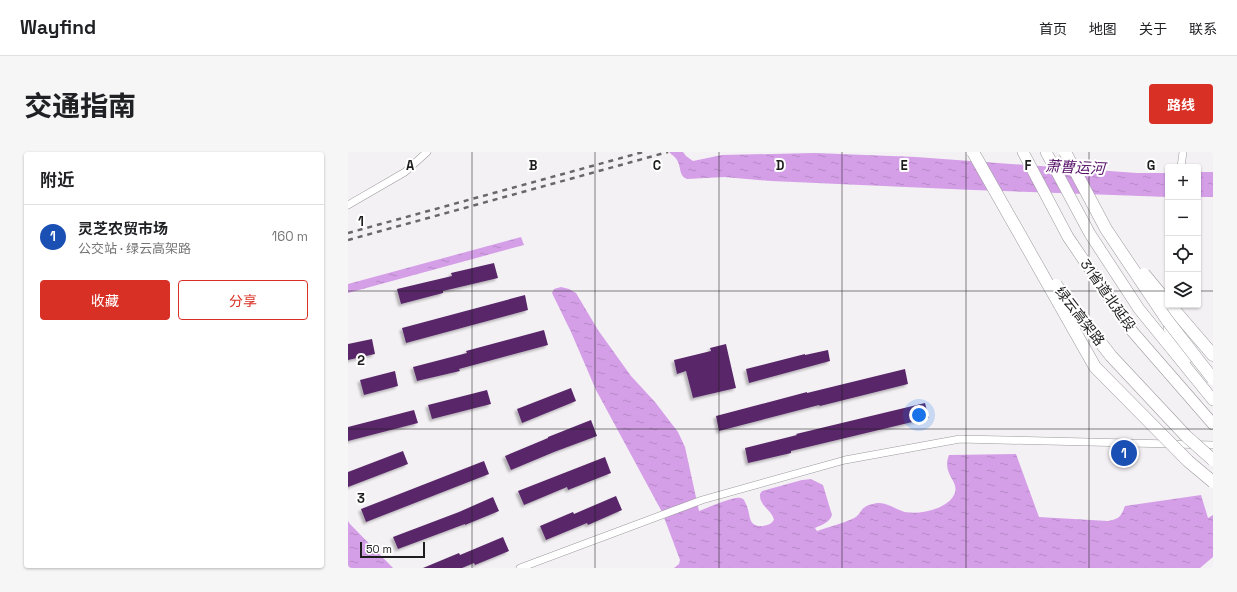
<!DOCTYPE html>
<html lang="zh">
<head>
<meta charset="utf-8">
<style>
	body { margin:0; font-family:"Space Grotesk","Noto Sans SC",sans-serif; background:#f6f6f6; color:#202124 }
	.controls { position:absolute; right:12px; top:12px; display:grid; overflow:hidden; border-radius:4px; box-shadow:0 1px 3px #0004 }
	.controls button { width:36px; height:36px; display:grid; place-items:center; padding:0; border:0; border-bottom:1px solid #e0e0e0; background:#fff; color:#202124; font:20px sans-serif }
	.scale { position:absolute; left:12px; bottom:10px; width:65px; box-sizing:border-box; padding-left:4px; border:2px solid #1e1d1e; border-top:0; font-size:11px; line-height:14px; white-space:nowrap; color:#1e1d1e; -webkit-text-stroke:3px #fff; paint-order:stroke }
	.you { position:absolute; left:571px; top:263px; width:14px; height:14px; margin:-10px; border:3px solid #fff; border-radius:50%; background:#1a73e8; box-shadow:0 0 0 6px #1a73e833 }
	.badge { display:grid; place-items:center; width:26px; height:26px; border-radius:50%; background:#d93025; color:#fff; font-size:13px; font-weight:700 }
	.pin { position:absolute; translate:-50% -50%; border:2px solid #fff; box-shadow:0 1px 4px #0006 }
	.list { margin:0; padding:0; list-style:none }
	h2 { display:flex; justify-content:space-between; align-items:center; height:52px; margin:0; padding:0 16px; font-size:17px }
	h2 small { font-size:13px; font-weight:400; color:#757577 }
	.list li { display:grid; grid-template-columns:26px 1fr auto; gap:12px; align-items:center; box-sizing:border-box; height:64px; padding:0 16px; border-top:1px solid #e0e0e0 }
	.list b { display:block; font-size:15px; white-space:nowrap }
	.list p { margin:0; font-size:13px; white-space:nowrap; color:#757577 }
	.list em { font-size:13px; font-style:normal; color:#757577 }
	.actions { display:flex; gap:8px; padding:12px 16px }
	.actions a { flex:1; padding:9px 0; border:1px solid #d93025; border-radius:4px; text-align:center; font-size:14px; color:#d93025 }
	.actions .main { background:#d93025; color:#fff }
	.icon { flex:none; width:22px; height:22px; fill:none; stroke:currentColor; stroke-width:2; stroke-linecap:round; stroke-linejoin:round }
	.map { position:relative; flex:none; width:865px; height:416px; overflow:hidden; border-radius:4px }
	header { display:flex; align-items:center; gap:24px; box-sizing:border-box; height:56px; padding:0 20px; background:#fff; border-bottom:1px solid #e0e0e0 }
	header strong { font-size:19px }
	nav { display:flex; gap:22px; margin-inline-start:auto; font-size:14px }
	.intro { display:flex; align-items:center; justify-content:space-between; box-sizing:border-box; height:96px; padding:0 24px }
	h1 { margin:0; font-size:28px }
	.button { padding:10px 18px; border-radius:4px; background:#d93025; color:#fff; font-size:14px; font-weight:700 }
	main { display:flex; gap:24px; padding:0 24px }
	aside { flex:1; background:#fff; border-radius:4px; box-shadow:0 1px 3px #0004 }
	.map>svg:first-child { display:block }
	.water { fill:url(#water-ripples) }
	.building { fill:#592869; filter:url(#shadow) }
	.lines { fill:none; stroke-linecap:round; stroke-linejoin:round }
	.street-casing { stroke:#9c999d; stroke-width:8 }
	.primary-casing { stroke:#9c999d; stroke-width:12 }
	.highway-casing { stroke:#9c999d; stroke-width:13 }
	.street { stroke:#fff; stroke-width:7 }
	.primary { stroke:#fff; stroke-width:11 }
	.highway { stroke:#fff; stroke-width:12 }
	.rail { stroke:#696769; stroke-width:2.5; stroke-dasharray:5 5; stroke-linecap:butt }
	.highway-bridge-casing { stroke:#9c999d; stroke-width:13; stroke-linecap:butt }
	.highway-bridge { stroke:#fff; stroke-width:12 }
	.grid { fill:none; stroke:#1e1d1e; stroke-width:1; stroke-opacity:0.55 }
	.labels { text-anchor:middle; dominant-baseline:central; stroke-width:4; stroke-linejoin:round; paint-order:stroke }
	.street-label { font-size:14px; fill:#1e1d1e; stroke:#fff }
	.water-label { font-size:15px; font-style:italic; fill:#561169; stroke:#fff }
	.grid-label { font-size:13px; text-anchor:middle; font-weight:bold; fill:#1e1d1e; stroke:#fff; stroke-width:4; stroke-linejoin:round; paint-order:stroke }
</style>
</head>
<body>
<header>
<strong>Wayfind</strong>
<nav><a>首页</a><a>地图</a><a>关于</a><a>联系</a></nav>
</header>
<div class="intro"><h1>交通指南</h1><a class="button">路线</a></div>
<main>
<aside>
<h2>附近<small></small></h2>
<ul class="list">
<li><span class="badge" style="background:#1a4fb4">1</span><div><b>灵芝农贸市场</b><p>公交站 · 绿云高架路</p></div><em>160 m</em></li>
</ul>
<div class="actions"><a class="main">收藏</a><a>分享</a></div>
</aside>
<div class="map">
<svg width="865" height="416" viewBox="0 0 865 416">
	<defs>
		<pattern id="water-ripples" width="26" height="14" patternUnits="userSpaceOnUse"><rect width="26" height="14" fill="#d59fe8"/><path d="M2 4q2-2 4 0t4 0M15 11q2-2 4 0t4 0" fill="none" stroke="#b688c7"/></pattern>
		<filter id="shadow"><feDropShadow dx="-2.5" dy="2.5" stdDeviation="1" flood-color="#0004"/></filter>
	</defs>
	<rect width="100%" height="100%" fill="#f4f1f5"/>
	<g class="water">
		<path d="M321 0H335L338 4 345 9 374 3 467 1 568 5 789 21H820V45L625 38 423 29 376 25 339 27C331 24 333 16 330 10 328 5 324 3 321 0Z"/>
		<rect x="850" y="20" width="15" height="25"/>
		<polygon points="173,85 176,93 0,141 0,132"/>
		<path d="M213 135 221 137 228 141 250 178 283 224 307 250 330 280 337 295 351 359C359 356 386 344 393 346 396 347 396 348 397 350 404 362 398 375 415 374 420 373 423 372 426 368 424 358 411 354 412 342L414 339 454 328 463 327 475 333 484 363C482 370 474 373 467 376L469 379C477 376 504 369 509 364 512 362 513 357 517 355 519 353 528 351 531 351 540 351 549 358 557 360 572 363 599 357 606 343 613 329 593 323 601 303L668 302 691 365 760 369C772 367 773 364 777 354L853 343 860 366 865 363V405L852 416H326L331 412 332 408 314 360 248 238 223 180 204 141 206 137Z"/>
		<polygon points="0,369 2,372 45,416 0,416"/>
	</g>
	<g class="building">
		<polygon points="146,111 150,126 95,139 95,141 53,152 49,137 104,124 103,121"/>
		<polygon points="177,143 180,158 58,191 54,176"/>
		<polygon points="196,178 200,193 111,217 112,219 69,229 65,215 119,201 118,199"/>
		<polygon points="24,187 27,202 0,208 0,192"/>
		<polygon points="378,192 388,236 345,246 338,219 329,222 326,208 363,199 362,196"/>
		<polygon points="480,198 482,209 401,231 398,217 457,202 457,203"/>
		<polygon points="557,217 560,232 472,254 471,253 371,279 368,264 459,240 459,241"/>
		<polygon points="47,219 50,234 16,243 12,228"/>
		<polygon points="223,236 228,249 174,271 169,257"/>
		<polygon points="139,238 143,252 84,267 80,253"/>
		<polygon points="577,251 581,266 443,299 443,301 400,311 397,296 449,283 448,282"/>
		<polygon points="66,258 70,271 0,289 0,275"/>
		<polygon points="243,268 249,284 206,300 163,318 157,304 200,286 200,285"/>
		<polygon points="55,299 60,312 0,335 0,320"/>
		<polygon points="257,305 263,321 220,338 219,335 176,353 170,339"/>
		<polygon points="136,309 141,322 18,370 13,357"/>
		<polygon points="268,344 274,358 240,373 239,371 198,388 192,374 225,360 226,362"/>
		<polygon points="145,345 151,359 117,373 117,372 50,397 45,385 111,360"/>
		<polygon points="155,385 161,399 127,413 126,411 114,416 75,416 111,401 112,403"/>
	</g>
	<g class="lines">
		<defs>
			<g id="street">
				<polyline points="833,15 835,0"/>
				<polyline points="0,53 57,20 79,0"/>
				<polyline points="172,416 354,348 497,308 612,287 865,293"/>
			</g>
			<g id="primary">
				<polyline points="675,0 720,85 784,179 865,272"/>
				<polyline points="698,0 742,82 791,157 865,248"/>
				<polyline points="821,176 838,207"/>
			</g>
			<polyline id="highway" points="822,153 865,203"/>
		</defs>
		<use href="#street" class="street-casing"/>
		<use href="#primary" class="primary-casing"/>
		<use href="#highway" class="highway-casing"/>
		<use href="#street" class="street"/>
		<use href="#primary" class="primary"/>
		<use href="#highway" class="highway"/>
		<g class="rail">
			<polyline points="0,81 295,0"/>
			<polyline points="0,88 320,0"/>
		</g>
		<defs>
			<g id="highway-bridge">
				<polyline points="625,0 747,215 840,309 865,330"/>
				<polyline points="717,0 758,77 819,168 865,227"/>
				<polyline points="796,122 820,151"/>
				<polyline points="708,133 763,204 838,284 865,308"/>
			</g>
		</defs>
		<use href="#highway-bridge" class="highway-bridge-casing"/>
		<use href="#highway-bridge" class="highway-bridge"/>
	</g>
	<path class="grid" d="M124 0V416M247 0V416M371 0V416M494 0V416M618 0V416M741 0V416M0 139H820M850 139H865M0 277H865"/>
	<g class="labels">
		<g class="street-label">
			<text transform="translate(760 143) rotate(55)">31省道北延段</text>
			<text transform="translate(732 164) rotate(52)">绿云高架路</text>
		</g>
		<g class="water-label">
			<text transform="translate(727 15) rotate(3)">萧曹运河</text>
		</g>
	</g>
	<g class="grid-label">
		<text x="62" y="18">A</text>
		<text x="185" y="18">B</text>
		<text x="309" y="18">C</text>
		<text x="432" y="18">D</text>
		<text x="556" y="18">E</text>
		<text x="680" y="18">F</text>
		<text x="803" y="18">G</text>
		<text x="13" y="74">1</text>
		<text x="13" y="213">2</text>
		<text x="13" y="351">3</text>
	</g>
</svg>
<div class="controls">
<button>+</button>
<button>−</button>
<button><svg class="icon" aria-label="locate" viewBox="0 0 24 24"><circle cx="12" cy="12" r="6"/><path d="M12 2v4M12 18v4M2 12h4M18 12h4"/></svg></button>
<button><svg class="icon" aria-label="layers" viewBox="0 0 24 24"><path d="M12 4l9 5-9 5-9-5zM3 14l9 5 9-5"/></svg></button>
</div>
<div class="scale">50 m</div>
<div class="you"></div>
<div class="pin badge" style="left:776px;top:301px;background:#1a4fb4">1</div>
</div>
</main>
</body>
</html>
